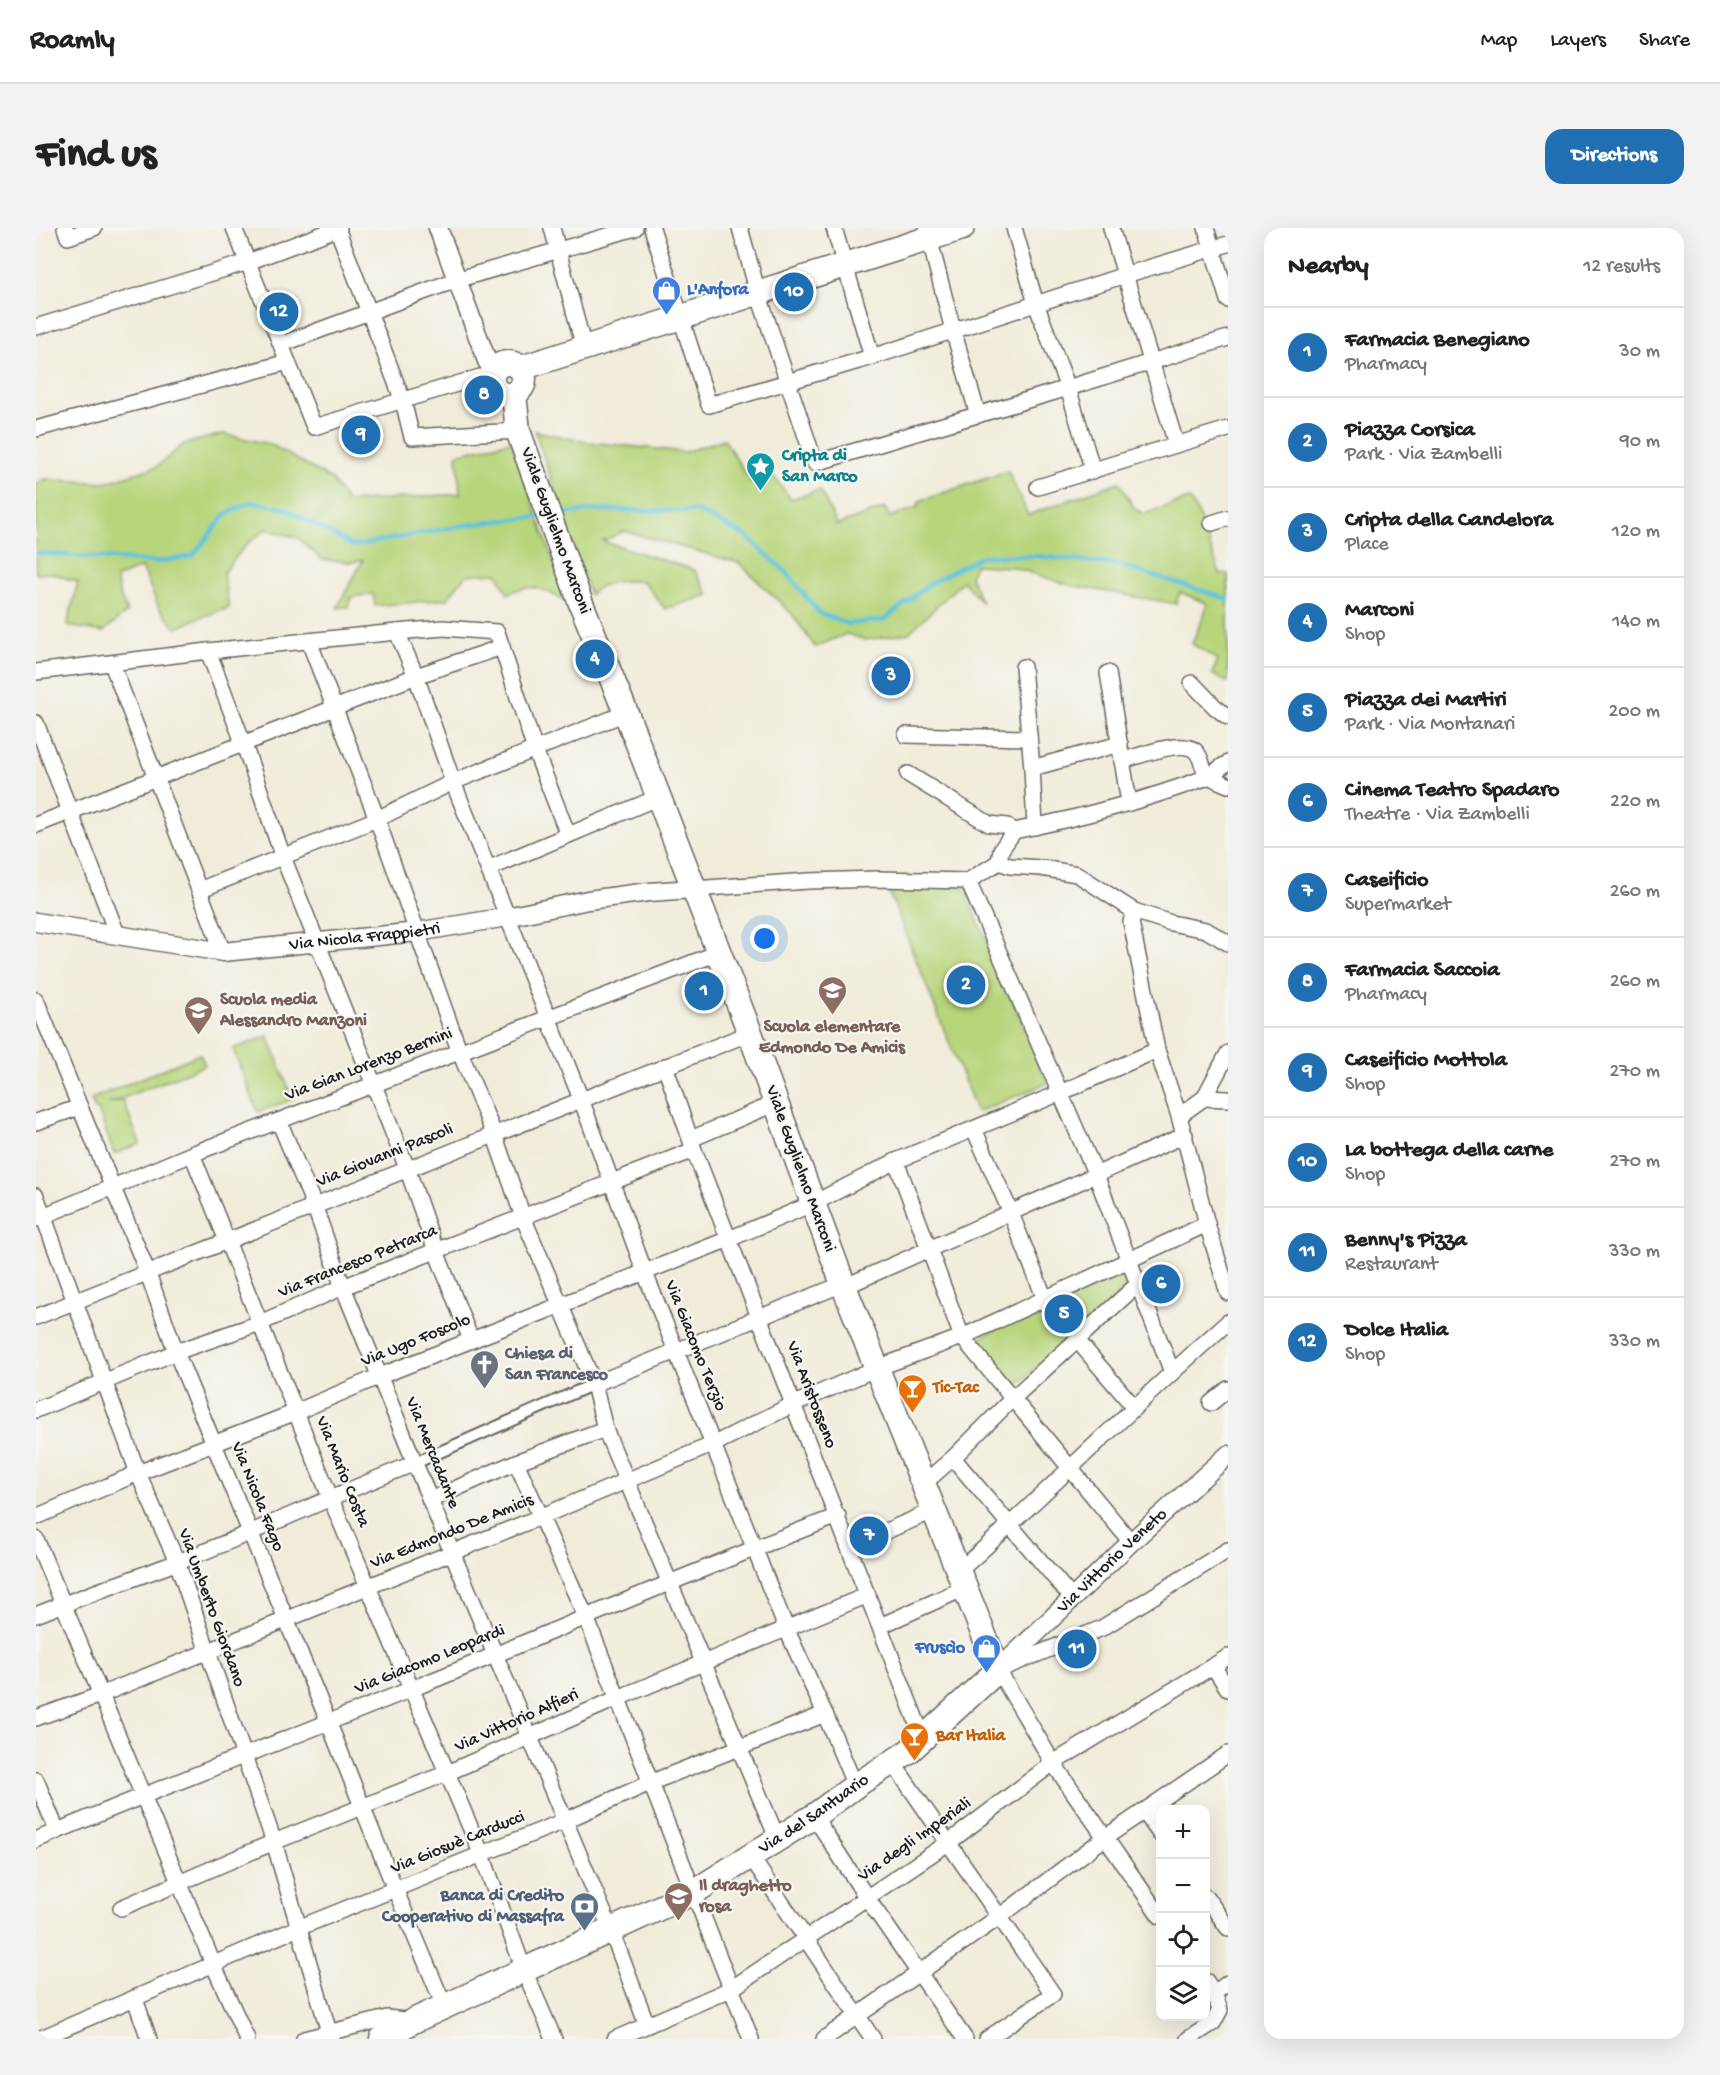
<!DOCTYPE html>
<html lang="en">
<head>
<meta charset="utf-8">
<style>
	body { margin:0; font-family:"Gochi Hand",sans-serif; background:#f2f2f2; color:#222 }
	.controls { position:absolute; right:18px; bottom:18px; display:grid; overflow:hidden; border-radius:12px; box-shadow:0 6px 24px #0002 }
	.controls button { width:54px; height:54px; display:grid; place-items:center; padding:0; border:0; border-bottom:2px solid #e0e0e0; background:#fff; color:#222; font:30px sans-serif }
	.you { position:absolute; left:729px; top:711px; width:21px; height:21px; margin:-15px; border:4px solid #fff; border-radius:50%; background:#1a73e8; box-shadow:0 0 0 9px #1a73e833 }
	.badge { display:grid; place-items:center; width:39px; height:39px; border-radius:50%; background:#1f6fb2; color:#fff; font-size:20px; font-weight:700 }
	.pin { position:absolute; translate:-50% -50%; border:3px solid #fff; box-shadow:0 2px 6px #0006 }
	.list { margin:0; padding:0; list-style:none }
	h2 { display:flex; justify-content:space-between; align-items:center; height:78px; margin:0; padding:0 24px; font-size:26px }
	h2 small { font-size:20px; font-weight:400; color:#767676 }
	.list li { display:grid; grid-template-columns:39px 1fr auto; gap:18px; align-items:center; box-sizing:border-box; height:90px; padding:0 24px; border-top:2px solid #e0e0e0 }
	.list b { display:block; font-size:22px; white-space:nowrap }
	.list p { margin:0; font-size:20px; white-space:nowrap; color:#767676 }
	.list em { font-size:20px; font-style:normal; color:#767676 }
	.icon { flex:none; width:33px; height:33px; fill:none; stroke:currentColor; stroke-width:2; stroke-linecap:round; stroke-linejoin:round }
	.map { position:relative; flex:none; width:1192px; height:1811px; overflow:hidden; border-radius:18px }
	header { display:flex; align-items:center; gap:36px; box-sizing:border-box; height:84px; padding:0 30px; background:#fff; border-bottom:2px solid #e0e0e0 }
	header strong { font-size:28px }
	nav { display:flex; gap:33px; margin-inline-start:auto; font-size:21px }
	.intro { display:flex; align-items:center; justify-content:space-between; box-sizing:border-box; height:144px; padding:0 36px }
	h1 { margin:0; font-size:42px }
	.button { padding:15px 27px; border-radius:18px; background:#1f6fb2; color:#fff; font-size:21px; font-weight:700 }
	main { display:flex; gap:36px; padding:0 36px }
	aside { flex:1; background:#fff; border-radius:18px; box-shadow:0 6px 24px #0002 }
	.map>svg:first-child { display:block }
	.green { fill:#b8d57b; stroke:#6a784c; stroke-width:1.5 }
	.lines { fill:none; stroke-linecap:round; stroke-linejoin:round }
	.stream { stroke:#5dc3da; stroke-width:4.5 }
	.pedestrian-casing { stroke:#67655e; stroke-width:14 }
	.minor-casing { stroke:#67655e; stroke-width:18 }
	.tertiary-casing { stroke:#67655e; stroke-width:21 }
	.primary-casing { stroke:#67655e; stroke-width:27 }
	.pedestrian { stroke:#fff; stroke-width:10 }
	.minor { stroke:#fff; stroke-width:15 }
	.tertiary { stroke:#fff; stroke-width:18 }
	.primary { stroke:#fff; stroke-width:24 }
	.labels { text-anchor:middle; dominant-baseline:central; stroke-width:4.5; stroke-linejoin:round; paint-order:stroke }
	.shop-label { font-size:18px; font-weight:bold; fill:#366cbe; stroke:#f6f6f2; text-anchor:start }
	.culture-label { font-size:18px; font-weight:bold; fill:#0d838f; stroke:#f6f6f2; text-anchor:start }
	.street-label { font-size:18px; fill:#1c1c1c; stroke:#f6f6f2 }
	.education-label { font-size:18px; font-weight:bold; fill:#785e54; stroke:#f6f6f2; text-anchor:start }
	.worship-label { font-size:18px; font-weight:bold; fill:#5b616d; stroke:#f6f6f2; text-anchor:start }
	.food-label { font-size:18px; font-weight:bold; fill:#c56008; stroke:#f6f6f2; text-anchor:start }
	.service-label { font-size:18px; font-weight:bold; fill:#4e5e75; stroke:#f6f6f2; text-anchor:end }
</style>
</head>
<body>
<header>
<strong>Roamly</strong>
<nav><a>Map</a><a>Layers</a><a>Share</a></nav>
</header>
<div class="intro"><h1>Find us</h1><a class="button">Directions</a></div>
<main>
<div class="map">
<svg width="1192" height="1811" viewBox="0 0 1192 1811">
	<rect width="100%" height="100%" fill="#f6f6f2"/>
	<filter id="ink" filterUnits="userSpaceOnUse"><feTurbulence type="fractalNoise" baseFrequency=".0167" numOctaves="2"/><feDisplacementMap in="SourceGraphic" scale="12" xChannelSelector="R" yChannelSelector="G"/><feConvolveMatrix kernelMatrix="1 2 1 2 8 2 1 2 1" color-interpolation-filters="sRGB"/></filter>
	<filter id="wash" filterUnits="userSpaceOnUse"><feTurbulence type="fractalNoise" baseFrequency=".008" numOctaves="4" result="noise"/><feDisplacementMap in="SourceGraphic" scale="24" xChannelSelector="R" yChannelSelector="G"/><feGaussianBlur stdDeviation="1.35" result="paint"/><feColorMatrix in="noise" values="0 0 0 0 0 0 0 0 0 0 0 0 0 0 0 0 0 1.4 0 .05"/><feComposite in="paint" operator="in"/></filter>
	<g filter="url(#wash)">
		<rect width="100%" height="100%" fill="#f1ecda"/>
		<g class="green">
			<path d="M499 203 553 214 649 224 688 211 715 255 737 248 755 271 784 262 801 297 849 280 854 289 882 279 883 273 972 243 992 287 1083 254 1099 281 1108 286 1153 271 1162 285 1184 346H1192V455L1176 446 1182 432 1156 416 1172 376 1144 364 1140 376 1033 357 977 339 939 337 934 348 946 375 927 353 873 405 830 412 810 406 779 419 756 386 703 335 588 303 567 313 658 342 673 367 629 381 608 354C590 351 565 353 554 367Z"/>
			<path d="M187 206 234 216 295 251 311 274 424 266 421 226 475 213 532 374C509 363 497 352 472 366L461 345 430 347 411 371 339 378 337 366 315 369 312 379 301 380 327 332 316 334 286 332 262 310 230 301 210 317 187 345 193 380 163 390 140 400 123 380 106 339 80 350 84 367 91 384 67 404 31 398 42 354 15 345 0 346V257L8 251 68 255 120 239 148 216Z"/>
			<polygon points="927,658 1012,855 941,884 851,659"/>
			<polygon points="232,808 257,871 222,884 197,821"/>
			<polygon points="164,826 169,837 72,876 87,872 104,916 78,926 62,881 59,882 55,871"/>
			<polygon points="1083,1043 1091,1059 978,1160 938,1112"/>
		</g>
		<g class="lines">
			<g class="stream">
				<polyline points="521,286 562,282 661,283 710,308 752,346 783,385 812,396 848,392 896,354 946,328 1001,328 1083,337 1192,371"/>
				<polyline points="0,325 120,334 157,328 189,287 214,274 248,280 317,318 429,297 507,288"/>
			</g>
		</g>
	</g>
	<g filter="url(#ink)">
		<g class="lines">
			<defs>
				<polyline id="pedestrian" points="379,1235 558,1156"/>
				<g id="minor">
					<polyline points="29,0 32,9 58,0"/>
					<polyline points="198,0 278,199 444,149 456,151"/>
					<polyline points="301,0 367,173 376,209 482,203"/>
					<polyline points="516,0 548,120"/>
					<polyline points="616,0 673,177 836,129 1089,47 1192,16"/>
					<polyline points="704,0 722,65 779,235 1032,160 1192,110"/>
					<polyline points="798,0 836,129"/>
					<polyline points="978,0 1000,76 1032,160 1057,243"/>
					<polyline points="1075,0 1140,216"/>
					<polyline points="1170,0 1192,72"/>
					<polyline points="891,2 917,102 942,187"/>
					<polyline points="0,99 212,34 303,0"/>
					<polyline points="246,116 420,52 599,0"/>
					<polyline points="0,201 252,134"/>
					<polyline points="1002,259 1192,201"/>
					<polyline points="1176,295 1192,290"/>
					<polyline points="361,404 380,448 417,554 545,871 609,1045 750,1400 789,1486 819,1558"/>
					<polyline points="273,413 341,591 423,822 458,906 487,989 558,1156 569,1201 742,1612"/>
					<polyline points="172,423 207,514 247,629 371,940 400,1023 435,1112"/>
					<polyline points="76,436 187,724"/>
					<polyline points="987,439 996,540 999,599"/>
					<polyline points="0,444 172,423 361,404 407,400 461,404 499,522 532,607"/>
					<polyline points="1072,445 1093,575"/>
					<polyline points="1156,455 1179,479 1192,489"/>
					<polyline points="0,495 81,706"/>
					<polyline points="870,507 993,510"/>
					<path d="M1086 533C1102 528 1151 509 1161 525 1164 528 1165 534 1167 538 1171 550 1181 552 1192 557"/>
					<polyline points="996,540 1084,516"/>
					<polyline points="872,546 953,596 971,598 978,603"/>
					<polyline points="0,597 380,448 466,419"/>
					<path d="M963 634 965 622 978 603C1042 590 1107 573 1169 550 1178 547 1183 539 1192 535"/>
					<polyline points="963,634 974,638 1005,640 1041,646 1098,683 1135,695 1170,702 1192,715"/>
					<polyline points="454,640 623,569"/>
					<polyline points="932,653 1060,947 1136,1144"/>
					<polyline points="657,661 772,653 842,651 932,653 963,634"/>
					<polyline points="163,662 341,591 417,554 590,485"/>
					<polyline points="1098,683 1095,694 1121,822 1143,888 1171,996 1192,1065"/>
					<polyline points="0,772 111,1043 140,1124 292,1493 359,1661 409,1780"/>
					<polyline points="629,838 658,922 887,1510"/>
					<polyline points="1168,870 1192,871"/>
					<polyline points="1143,888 1168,870 1192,825"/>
					<polyline points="243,893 278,977 307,1059 394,1272 575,1702 611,1797"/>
					<polyline points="0,894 44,879"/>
					<polyline points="938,901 974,983 1009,1071"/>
					<polyline points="655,911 740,875"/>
					<polyline points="156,926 294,1269 446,1627 488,1742 518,1811"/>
					<polyline points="860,933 926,1109 1095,1314"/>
					<polyline points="0,968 102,1245 141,1334 172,1424 238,1614 295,1811"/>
					<polyline points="0,991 156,926 682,725"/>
					<polyline points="0,1089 714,805"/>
					<polyline points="1041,1112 1098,1179"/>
					<polyline points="558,1156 807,1056 810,1058 1149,907"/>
					<polyline points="1175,1175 1192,1161"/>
					<polyline points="0,1182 140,1124 224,1095 307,1059 658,922"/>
					<polyline points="917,1230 1036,1370"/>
					<polyline points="480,1234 550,1389 715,1811"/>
					<polyline points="887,1256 917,1230 976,1171 1101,1057"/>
					<polyline points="394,1272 480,1234 569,1201"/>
					<polyline points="0,1289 102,1245 260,1184 344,1148 693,1011 776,976 860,933 1024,865 1121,822"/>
					<polyline points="0,1311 178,1738 211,1811"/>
					<polyline points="813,1319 897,1283"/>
					<path d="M923 1343C1014 1262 1100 1175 1192 1094"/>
					<path d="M0 1387C51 1366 103 1349 155 1329 230 1299 304 1265 379 1235"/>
					<polyline points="844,1398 929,1360"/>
					<polyline points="1177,1438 1192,1461"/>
					<polyline points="0,1490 64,1467 504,1289 678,1216 758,1176 841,1140 926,1109 1171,996"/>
					<polyline points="857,1535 1017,1766 951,1811"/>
					<polyline points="0,1552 21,1603"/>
					<polyline points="1108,1583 1124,1606"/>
					<polyline points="778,1588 831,1670 929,1811"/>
					<path d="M0 1612C125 1559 252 1511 378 1460 519 1403 659 1342 802 1288"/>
					<polyline points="715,1629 837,1811"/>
					<polyline points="1170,1669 1192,1700"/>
					<polyline points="85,1680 238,1614 411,1545 582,1470 832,1367"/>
					<polyline points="1124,1688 1017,1535 962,1442 1066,1400 1192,1322"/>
					<polyline points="1178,1765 1192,1755"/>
					<polyline points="99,1771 113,1811"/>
					<polyline points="3,1811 262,1700 528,1593 616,1554 789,1486"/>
					<polyline points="268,1811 351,1790 377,1793"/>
					<polyline points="579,1811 695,1761 912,1615 1017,1535 1192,1429"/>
					<polyline points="788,1811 963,1689 1070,1609 1192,1526"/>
					<polyline points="1152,1811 1177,1795 1184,1782 1178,1765 1170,1753"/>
				</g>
				<g id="tertiary">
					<polyline points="402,0 451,133 458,143"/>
					<path id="s1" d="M0 694 187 724 381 704 471 689 552 672 613 664 657 661"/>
					<path id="s2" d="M962 1442 1095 1314 1192 1227"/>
				</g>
				<g id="primary">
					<circle cx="472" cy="151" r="16"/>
					<polyline points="485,140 926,0"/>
					<path id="s3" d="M346 1811 377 1793 658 1664 778 1588 819 1558 872 1524 962 1442 807 1056 714 805 590 485 544 373 482 203 478 166"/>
				</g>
			</defs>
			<use href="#pedestrian" class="pedestrian-casing"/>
			<use href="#minor" class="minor-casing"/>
			<use href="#tertiary" class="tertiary-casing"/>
			<use href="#primary" class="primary-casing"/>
			<use href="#pedestrian" class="pedestrian"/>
			<use href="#minor" class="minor"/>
			<use href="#tertiary" class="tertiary"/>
			<use href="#primary" class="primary"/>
		</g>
	</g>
	<defs>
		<symbol id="shop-pin" viewBox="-11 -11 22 30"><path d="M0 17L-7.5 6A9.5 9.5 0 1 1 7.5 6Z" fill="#3f7fe0" stroke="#f6f6f2"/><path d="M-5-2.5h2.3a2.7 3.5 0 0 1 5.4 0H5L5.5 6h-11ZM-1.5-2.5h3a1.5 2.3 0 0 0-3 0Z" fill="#fff"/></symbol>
		<symbol id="sight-pin" viewBox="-11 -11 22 30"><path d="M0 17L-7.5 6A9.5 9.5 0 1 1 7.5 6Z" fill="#0f9aa8" stroke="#f6f6f2"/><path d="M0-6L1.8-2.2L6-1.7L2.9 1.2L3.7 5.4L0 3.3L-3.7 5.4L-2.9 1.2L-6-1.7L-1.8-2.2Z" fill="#fff"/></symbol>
		<symbol id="school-pin" viewBox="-11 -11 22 30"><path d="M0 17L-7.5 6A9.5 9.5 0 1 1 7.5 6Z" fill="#8d6e63" stroke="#f6f6f2"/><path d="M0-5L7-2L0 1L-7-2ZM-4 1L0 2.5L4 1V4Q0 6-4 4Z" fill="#fff"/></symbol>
		<symbol id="church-pin" viewBox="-11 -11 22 30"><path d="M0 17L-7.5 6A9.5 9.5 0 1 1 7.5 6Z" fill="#6b7280" stroke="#f6f6f2"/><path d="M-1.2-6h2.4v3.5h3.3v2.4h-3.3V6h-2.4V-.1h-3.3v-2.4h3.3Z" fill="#fff"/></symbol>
		<symbol id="bar-pin" viewBox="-11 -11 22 30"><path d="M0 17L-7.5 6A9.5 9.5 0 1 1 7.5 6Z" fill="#e8710a" stroke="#f6f6f2"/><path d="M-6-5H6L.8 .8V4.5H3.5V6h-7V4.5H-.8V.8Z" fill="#fff"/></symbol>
		<symbol id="bank-pin" viewBox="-11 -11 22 30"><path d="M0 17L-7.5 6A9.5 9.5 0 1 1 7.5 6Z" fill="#5c6f8a" stroke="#f6f6f2"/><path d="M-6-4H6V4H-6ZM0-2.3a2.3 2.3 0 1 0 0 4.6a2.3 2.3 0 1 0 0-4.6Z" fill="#fff"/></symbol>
	</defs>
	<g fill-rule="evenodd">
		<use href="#shop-pin" x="614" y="46" width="33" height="45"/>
		<use href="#sight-pin" x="708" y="222" width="33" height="45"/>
		<use href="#school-pin" x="780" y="746" width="33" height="45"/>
		<use href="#school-pin" x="146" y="766" width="33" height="45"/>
		<use href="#church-pin" x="432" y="1120" width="33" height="45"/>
		<use href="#bar-pin" x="860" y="1144" width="33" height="45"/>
		<use href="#shop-pin" x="934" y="1404" width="33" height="45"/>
		<use href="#bar-pin" x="862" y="1492" width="33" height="45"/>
		<use href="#school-pin" x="626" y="1652" width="33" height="45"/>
		<use href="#bank-pin" x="532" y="1662" width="33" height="45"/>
	</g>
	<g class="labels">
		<g class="shop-label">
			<text x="651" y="62">L'Anfora</text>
			<text x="929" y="1420" text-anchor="end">Fruscìo</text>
		</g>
		<g class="culture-label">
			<text x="746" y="228">Cripta di<tspan x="746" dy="21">San Marco</tspan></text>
		</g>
		<g class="street-label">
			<text transform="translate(519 303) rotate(70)">Viale Guglielmo Marconi</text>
			<text stroke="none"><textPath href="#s1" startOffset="332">Via Nicola Frappietri</textPath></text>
			<text transform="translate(333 837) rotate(-21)">Via Gian Lorenzo Bernini</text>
			<text transform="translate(349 928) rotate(-22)">Via Giovanni Pascoli</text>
			<text transform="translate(764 941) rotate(70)">Viale Guglielmo Marconi</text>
			<text transform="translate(322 1034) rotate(-22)">Via Francesco Petrarca</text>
			<text transform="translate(380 1113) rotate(-22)">Via Ugo Foscolo</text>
			<text transform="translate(659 1118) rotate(68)">Via Giacomo Terzio</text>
			<text transform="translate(775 1167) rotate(69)">Via Aristosseno</text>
			<text transform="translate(396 1225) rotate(68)">Via Mercadante</text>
			<text transform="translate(306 1244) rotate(68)">Via Mario Costa</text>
			<text transform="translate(221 1269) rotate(68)">Via Nicola Fago</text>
			<text transform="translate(416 1304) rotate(-22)">Via Edmondo De Amicis</text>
			<text stroke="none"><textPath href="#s2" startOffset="158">Via Vittorio Veneto</textPath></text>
			<text transform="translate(175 1380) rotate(70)">Via Umberto Giordano</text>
			<text transform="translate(394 1432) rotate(-22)">Via Giacomo Leopardi</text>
			<text transform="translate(481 1493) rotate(-24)">Via Vittorio Alfieri</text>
			<text stroke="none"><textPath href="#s3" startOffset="488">Via del Santuario</textPath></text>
			<text transform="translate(879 1612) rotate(-35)">Via degli Imperiali</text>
			<text transform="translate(422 1615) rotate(-22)">Via Giosuè Carducci</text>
		</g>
		<g class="education-label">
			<text x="184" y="772">Scuola media<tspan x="184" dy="21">Alessandro Manzoni</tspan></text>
			<text x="796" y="799" text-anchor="middle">Scuola elementare<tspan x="796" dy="21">Edmondo De Amicis</tspan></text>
			<text x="663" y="1658">Il draghetto<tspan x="663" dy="21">rosa</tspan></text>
		</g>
		<g class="worship-label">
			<text x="469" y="1126">Chiesa di<tspan x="469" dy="21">San Francesco</tspan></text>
		</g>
		<g class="food-label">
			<text x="897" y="1160">Tic-Tac</text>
			<text x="900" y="1508">Bar Italia</text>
		</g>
		<g class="service-label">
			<text x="528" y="1668">Banca di Credito<tspan x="528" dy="21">Cooperativo di Massafra</tspan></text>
		</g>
	</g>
</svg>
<div class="controls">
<button>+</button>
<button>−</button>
<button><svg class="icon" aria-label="locate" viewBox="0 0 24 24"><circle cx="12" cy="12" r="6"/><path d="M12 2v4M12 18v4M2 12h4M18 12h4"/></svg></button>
<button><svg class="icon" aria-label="layers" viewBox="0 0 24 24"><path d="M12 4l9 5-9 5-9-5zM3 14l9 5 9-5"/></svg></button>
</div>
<div class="you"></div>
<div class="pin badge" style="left:668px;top:763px">1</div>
<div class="pin badge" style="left:930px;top:757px">2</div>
<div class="pin badge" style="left:855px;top:448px">3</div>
<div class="pin badge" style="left:559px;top:431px">4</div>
<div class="pin badge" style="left:1028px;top:1086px">5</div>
<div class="pin badge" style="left:1125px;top:1056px">6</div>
<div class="pin badge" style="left:833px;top:1308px">7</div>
<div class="pin badge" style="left:448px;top:167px">8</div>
<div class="pin badge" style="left:325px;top:207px">9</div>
<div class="pin badge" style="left:758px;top:64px">10</div>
<div class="pin badge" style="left:1041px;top:1421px">11</div>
<div class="pin badge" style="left:243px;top:84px">12</div>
</div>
<aside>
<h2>Nearby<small>12 results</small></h2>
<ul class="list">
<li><span class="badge">1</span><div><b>Farmacia Benegiano</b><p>Pharmacy</p></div><em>30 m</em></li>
<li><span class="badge">2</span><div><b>Piazza Corsica</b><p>Park · Via Zambelli</p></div><em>90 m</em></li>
<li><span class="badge">3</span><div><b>Cripta della Candelora</b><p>Place</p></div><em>120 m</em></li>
<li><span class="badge">4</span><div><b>Marconi</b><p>Shop</p></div><em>140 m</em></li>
<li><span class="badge">5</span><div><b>Piazza dei Martiri</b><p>Park · Via Montanari</p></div><em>200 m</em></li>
<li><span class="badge">6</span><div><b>Cinema Teatro Spadaro</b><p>Theatre · Via Zambelli</p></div><em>220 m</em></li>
<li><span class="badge">7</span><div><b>Caseificio</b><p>Supermarket</p></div><em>260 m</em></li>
<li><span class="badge">8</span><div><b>Farmacia Saccoia</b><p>Pharmacy</p></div><em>260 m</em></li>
<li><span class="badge">9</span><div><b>Caseificio Mottola</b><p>Shop</p></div><em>270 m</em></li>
<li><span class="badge">10</span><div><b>La bottega della carne</b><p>Shop</p></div><em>270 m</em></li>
<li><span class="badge">11</span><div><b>Benny's Pizza</b><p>Restaurant</p></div><em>330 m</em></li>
<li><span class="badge">12</span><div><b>Dolce Italia</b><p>Shop</p></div><em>330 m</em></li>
</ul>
</aside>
</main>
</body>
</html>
